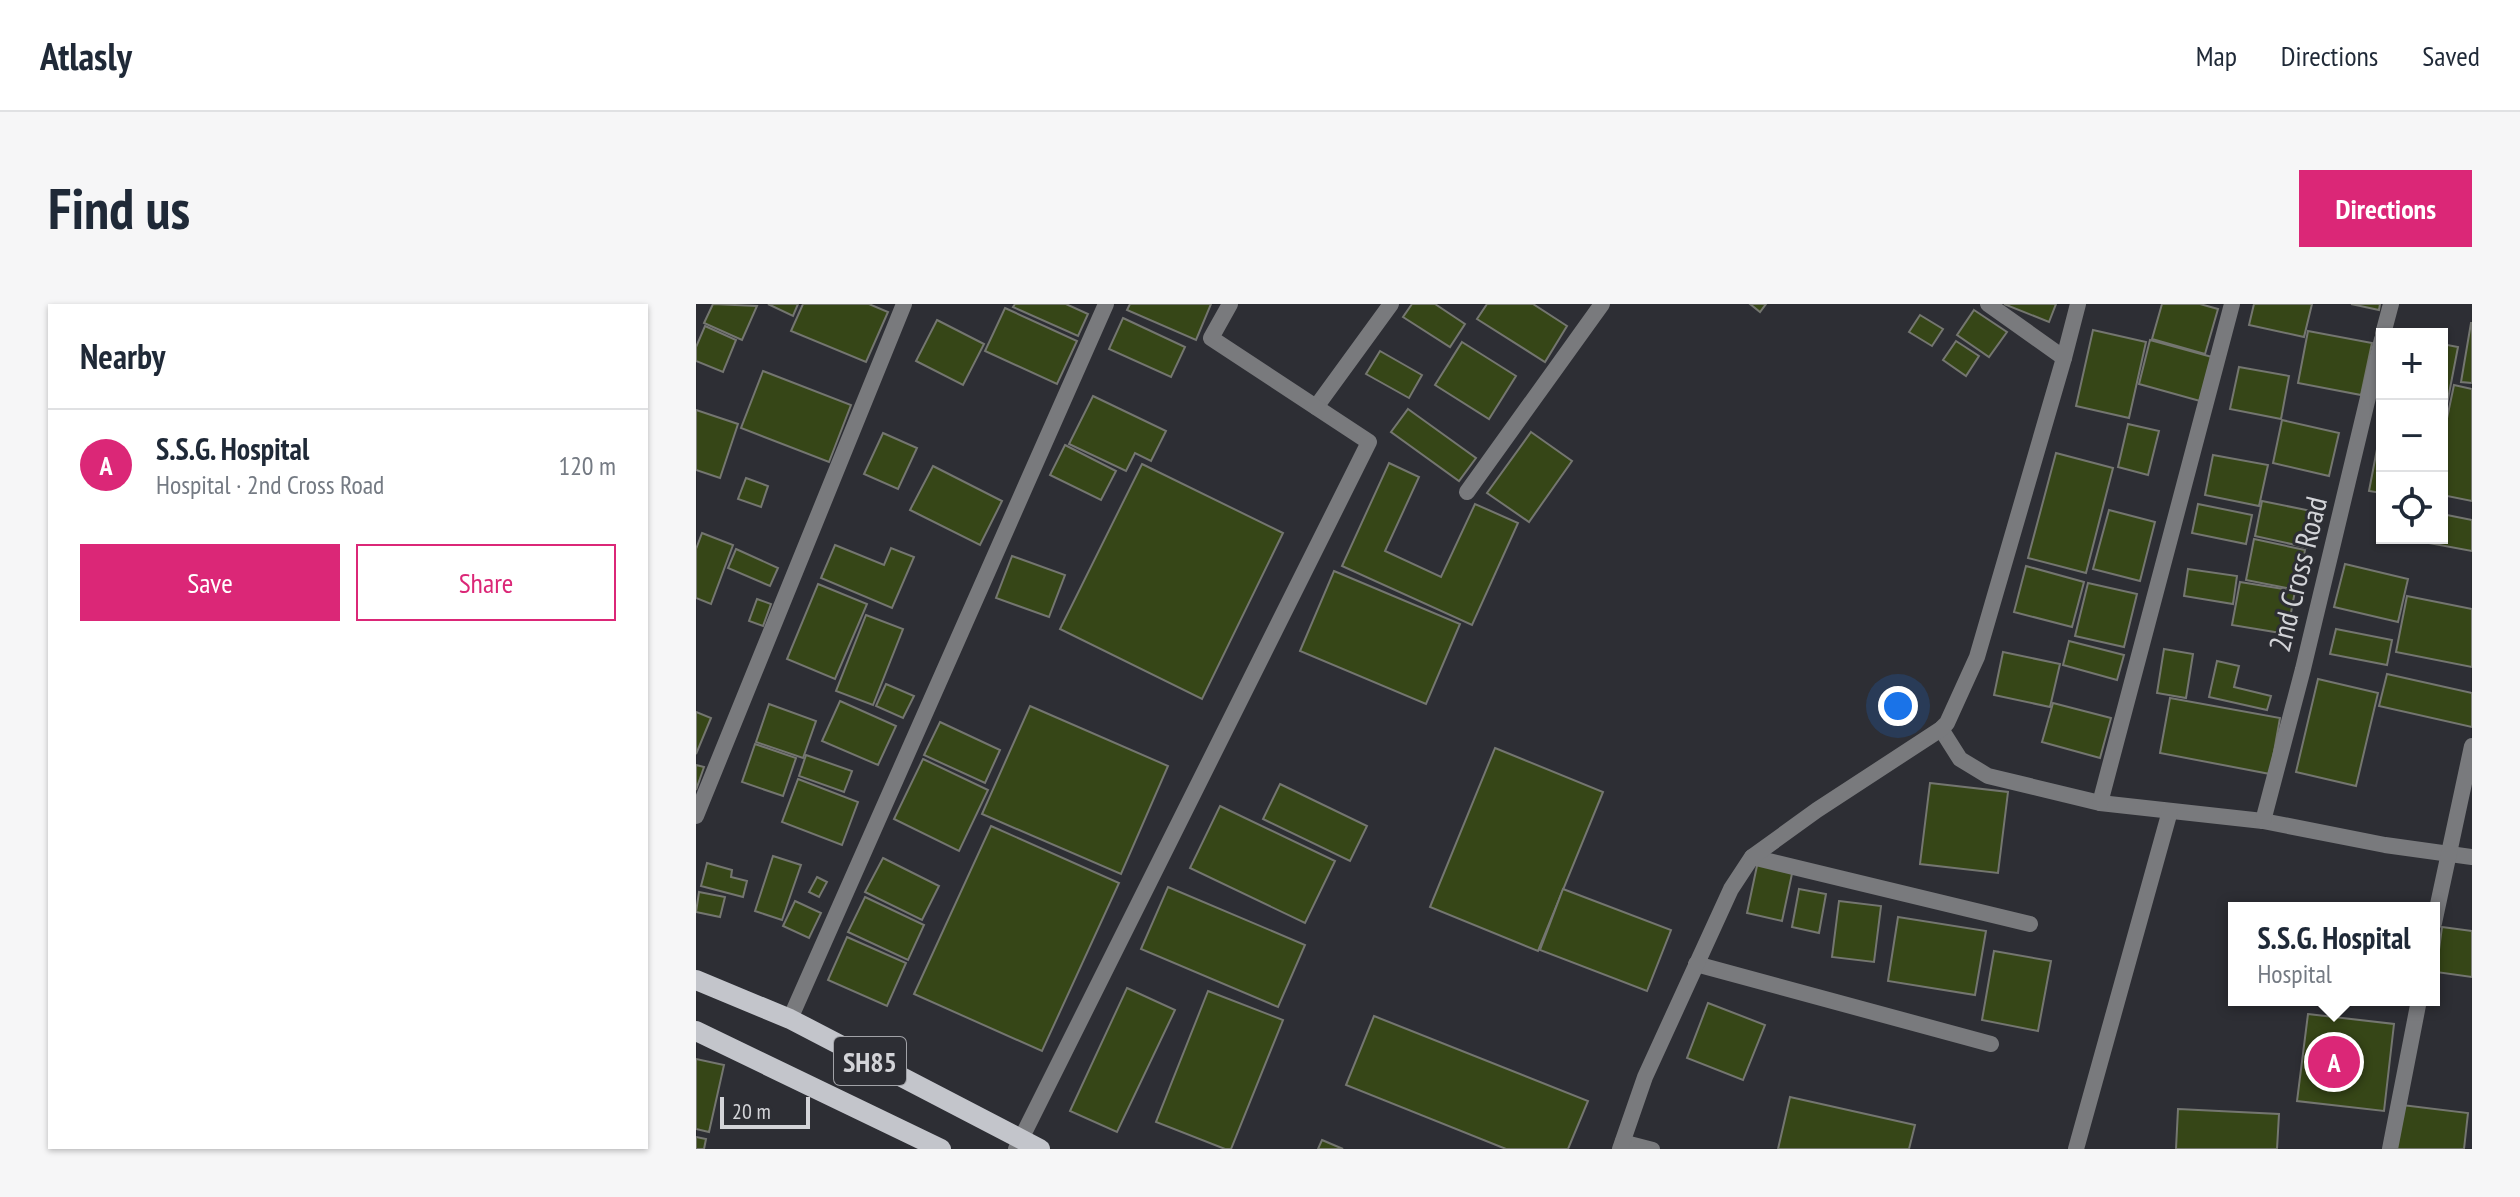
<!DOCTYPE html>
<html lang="en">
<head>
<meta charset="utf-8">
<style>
	body { margin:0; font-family:"PT Sans Narrow",sans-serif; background:#f6f6f7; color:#1f2937 }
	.controls { position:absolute; right:24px; top:24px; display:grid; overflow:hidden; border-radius:0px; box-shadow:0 2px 6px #0004 }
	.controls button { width:72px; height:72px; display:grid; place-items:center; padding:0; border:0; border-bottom:2px solid #e0e1e3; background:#fff; color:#1f2937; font:40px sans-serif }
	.scale { position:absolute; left:24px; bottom:20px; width:90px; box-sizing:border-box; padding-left:8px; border:4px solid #d3d4d8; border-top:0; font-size:22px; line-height:28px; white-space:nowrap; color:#d3d4d8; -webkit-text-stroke:6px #2d2e34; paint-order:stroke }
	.you { position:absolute; left:1202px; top:402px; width:28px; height:28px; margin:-20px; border:6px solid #fff; border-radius:50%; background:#1a73e8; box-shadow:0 0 0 12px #1a73e833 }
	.badge { display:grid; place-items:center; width:52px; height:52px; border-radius:50%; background:#db2777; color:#fff; font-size:26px; font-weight:700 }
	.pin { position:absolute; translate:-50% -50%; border:4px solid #fff; box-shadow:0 2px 8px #0006 }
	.popup { position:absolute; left:1532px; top:598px; width:212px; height:104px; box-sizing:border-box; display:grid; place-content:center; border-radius:0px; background:#fff; filter:drop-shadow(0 2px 6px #0005); font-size:26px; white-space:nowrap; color:#747a83 }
	.popup b { font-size:30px; color:#1f2937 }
	.popup::after { content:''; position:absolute; left:50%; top:100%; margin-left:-16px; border:16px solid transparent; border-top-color:#fff }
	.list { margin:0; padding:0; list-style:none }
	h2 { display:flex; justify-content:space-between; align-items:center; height:104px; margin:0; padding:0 32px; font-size:34px }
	h2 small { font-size:26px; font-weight:400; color:#747a83 }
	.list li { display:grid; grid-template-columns:52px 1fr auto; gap:24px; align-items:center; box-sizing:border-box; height:112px; padding:0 32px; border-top:2px solid #e0e1e3 }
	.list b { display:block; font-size:30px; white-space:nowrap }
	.list p { margin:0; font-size:26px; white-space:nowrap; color:#747a83 }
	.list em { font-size:26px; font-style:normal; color:#747a83 }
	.actions { display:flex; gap:16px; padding:24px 32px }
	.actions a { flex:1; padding:18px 0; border:2px solid #db2777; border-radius:0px; text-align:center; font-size:28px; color:#db2777 }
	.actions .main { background:#db2777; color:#fff }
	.icon { flex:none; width:44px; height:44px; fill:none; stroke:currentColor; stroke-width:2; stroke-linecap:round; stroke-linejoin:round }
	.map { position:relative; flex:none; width:1776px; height:845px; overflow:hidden; border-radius:0px }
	header { display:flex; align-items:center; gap:48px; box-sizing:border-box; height:112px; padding:0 40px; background:#fff; border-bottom:2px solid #e0e1e3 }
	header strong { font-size:38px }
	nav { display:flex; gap:44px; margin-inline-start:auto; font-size:28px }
	.intro { display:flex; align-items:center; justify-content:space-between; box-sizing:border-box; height:192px; padding:0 48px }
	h1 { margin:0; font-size:56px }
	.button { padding:20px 36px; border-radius:0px; background:#db2777; color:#fff; font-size:28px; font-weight:700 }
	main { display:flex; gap:48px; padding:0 48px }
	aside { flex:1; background:#fff; border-radius:0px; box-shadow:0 2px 6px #0004 }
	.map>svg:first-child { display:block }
	.building { fill:#364617; stroke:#747670; stroke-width:2 }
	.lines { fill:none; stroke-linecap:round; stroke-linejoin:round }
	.lane { stroke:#797a7d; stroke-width:14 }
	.street { stroke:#797a7d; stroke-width:16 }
	.primary { stroke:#c3c5cb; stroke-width:20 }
	.labels { text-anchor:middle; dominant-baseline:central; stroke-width:6; stroke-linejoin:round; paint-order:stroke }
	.shield { fill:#2d2e34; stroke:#a1a2a7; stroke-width:2 }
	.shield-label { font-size:28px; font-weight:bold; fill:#d3d4d8 }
	.street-label { font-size:30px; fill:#d3d4d8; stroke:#2d2e34 }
</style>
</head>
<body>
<header>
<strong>Atlasly</strong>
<nav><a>Map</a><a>Directions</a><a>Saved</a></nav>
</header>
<div class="intro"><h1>Find us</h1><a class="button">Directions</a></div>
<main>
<aside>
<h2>Nearby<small></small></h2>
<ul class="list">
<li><span class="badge">A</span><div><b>S.S.G. Hospital</b><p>Hospital · 2nd Cross Road</p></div><em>120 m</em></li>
</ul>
<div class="actions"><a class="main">Save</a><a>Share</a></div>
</aside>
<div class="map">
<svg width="1776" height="845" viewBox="0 0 1776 845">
	<rect width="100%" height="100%" fill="#2d2e34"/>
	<g class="building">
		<polygon points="17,0 61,2 46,36 8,19"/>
		<polygon points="72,0 102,0 97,12"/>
		<polygon points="107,0 173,0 192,8 170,58 95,27"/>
		<polygon points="319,0 370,0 392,10 382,32 317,3"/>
		<polygon points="434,0 515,0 500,36 431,6"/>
		<polygon points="716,0 739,0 769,20 754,43 707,13"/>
		<polygon points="791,0 837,0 871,22 849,58 781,15"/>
		<polygon points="1054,0 1070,0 1064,8"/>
		<polygon points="1308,0 1360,0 1353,18"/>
		<polygon points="1466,0 1504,0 1522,5 1509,50 1456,35"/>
		<polygon points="1558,0 1616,0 1608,33 1553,21"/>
		<polygon points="1655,0 1684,0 1683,6"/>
		<polygon points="309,4 381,37 361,80 289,47"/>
		<polygon points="1278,6 1311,28 1293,53 1261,31"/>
		<polygon points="1224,11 1247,25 1236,42 1213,28"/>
		<polygon points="427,14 489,43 475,73 413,45"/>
		<polygon points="241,16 288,40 267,81 220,57"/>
		<polygon points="1775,19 1776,19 1776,79 1765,78"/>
		<polygon points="9,22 40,36 27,68 0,57 0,43"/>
		<polygon points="1397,26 1450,38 1433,114 1380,102"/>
		<polygon points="1612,27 1676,39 1665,91 1602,79"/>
		<polygon points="1454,36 1516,53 1504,97 1443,80"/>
		<polygon points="1260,37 1283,52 1270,72 1247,56"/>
		<polygon points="766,38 820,72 793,115 739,81"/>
		<polygon points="1746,40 1762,43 1746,126"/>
		<polygon points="684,47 726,71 713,94 670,70"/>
		<polygon points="1543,63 1593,72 1585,115 1534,105"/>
		<polygon points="67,67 155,101 133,158 45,124"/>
		<polygon points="1758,81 1776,85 1776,197 1746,191 1746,138"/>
		<polygon points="397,92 470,127 455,157 439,149 430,167 373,140"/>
		<polygon points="712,105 780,154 763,177 695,128"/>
		<polygon points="0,106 42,120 24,174 0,166"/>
		<polygon points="1586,116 1643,129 1633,172 1577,159"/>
		<polygon points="1432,120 1463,127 1452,171 1422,163"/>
		<polygon points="835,128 876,157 833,218 791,189"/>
		<polygon points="187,129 221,144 202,185 168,170"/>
		<polygon points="1682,140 1686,141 1686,189 1673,187"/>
		<polygon points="369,141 420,167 405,196 354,171"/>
		<polygon points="1360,149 1417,164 1390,269 1332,254"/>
		<polygon points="1517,151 1572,161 1563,202 1509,191"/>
		<polygon points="693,159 723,173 689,247 745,273 779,200 822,219 776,321 646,262"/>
		<polygon points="446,160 587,229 506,395 364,325"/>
		<polygon points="237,162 306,197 284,241 214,206"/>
		<polygon points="50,174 72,182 65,203 42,195"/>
		<polygon points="1566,197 1620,208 1613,244 1559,232"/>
		<polygon points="1502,200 1556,211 1550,240 1496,229"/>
		<polygon points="1413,206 1459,218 1444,277 1397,265"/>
		<polygon points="1746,210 1776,216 1776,247 1722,237 1723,234 1746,234"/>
		<polygon points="6,229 37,241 15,300 0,294 0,245"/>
		<polygon points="1558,235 1609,246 1601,286 1550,276"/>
		<polygon points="139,241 188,261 195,244 218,253 196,304 125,274"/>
		<polygon points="40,245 82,264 74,282 32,264"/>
		<polygon points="316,252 369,271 353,313 300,294"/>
		<polygon points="1649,260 1712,275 1702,318 1638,303"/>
		<polygon points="1330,262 1388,278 1376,323 1318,308"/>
		<polygon points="1492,265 1541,272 1537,300 1488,292"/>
		<polygon points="638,267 764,320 730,400 604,347"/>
		<polygon points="1544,278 1599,287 1591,330 1536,321"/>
		<polygon points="1392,279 1441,290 1428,343 1379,332"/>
		<polygon points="122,280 171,300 139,375 91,355"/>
		<polygon points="1711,292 1776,305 1776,363 1700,348"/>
		<polygon points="61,295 75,300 67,322 53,317"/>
		<polygon points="170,311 207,325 177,401 140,387"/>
		<polygon points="1640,325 1696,336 1691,361 1634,350"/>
		<polygon points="1373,337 1428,351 1421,376 1367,361"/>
		<polygon points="1468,345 1497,350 1490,394 1461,389"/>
		<polygon points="1307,348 1364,360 1354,403 1298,391"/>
		<polygon points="1521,357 1543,362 1538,383 1575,392 1571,406 1513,393"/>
		<polygon points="1691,370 1776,389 1776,423 1683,402"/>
		<polygon points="1622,375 1682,389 1660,482 1600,468"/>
		<polygon points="190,380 218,392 207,414 180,402"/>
		<polygon points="1474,394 1584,414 1574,470 1464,449"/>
		<polygon points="144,397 200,422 182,461 126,437"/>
		<polygon points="1357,399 1415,414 1404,454 1346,438"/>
		<polygon points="73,400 120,417 107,454 60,438"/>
		<polygon points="334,402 472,462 425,570 286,510"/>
		<polygon points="0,408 15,414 0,450"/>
		<polygon points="244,418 304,446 289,479 228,451"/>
		<polygon points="59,440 100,454 87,492 46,478"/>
		<polygon points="799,444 907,488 842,647 734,603"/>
		<polygon points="110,451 156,467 148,488 103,472"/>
		<polygon points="227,455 292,486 263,547 198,515"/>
		<polygon points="0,461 8,463 0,486"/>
		<polygon points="102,475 162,498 146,541 86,518"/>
		<polygon points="1234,479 1312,488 1302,569 1224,560"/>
		<polygon points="584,480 671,522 654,557 567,515"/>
		<polygon points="524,502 639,557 609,619 494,564"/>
		<polygon points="295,522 423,579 346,747 218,690"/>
		<polygon points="77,552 105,561 86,616 59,607"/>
		<polygon points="187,554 243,582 226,616 169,588"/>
		<polygon points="1062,557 1097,565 1086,617 1051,609"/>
		<polygon points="11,559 36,566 35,573 51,577 47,593 5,582"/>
		<polygon points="121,573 131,578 123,593 113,588"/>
		<polygon points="472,583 609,641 582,703 445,645"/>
		<polygon points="867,585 975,626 951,687 844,646"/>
		<polygon points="1103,585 1130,590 1123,629 1096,623"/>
		<polygon points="3,588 29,593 24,613 0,608"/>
		<polygon points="169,593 228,621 212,656 152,628"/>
		<polygon points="99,597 125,609 113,634 87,622"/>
		<polygon points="1143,597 1185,602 1178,658 1136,653"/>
		<polygon points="1202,613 1290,627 1279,691 1192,677"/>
		<polygon points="1746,623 1776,627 1776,673 1740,668"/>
		<polygon points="151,633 210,659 191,702 132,676"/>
		<polygon points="1298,647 1355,657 1342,727 1286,716"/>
		<polygon points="431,684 479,706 421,828 374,807"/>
		<polygon points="512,687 587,716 535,845 529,845 460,818"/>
		<polygon points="1012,699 1069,721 1047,776 991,754"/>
		<polygon points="1612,710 1698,720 1688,807 1601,797"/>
		<polygon points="678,712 892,797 872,845 810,845 650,781"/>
		<polygon points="0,755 28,761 13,828 0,825"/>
		<polygon points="1094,793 1219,821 1213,845 1082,845"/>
		<polygon points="1706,801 1772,809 1768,845 1700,845"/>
		<polygon points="1482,805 1583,810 1581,845 1480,845"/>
		<polygon points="0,833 10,835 8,845 0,845"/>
		<polygon points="626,836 647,845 622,845"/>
	</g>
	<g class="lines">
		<polyline class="lane" points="926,837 957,845"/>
		<g class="street">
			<polyline points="1292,0 1368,54"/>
			<polyline points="1687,30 1695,0"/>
			<polyline points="620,103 695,0"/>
			<polyline points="771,188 906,0"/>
			<polyline points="1245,425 1264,455 1292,472 1404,499 1567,517 1689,541 1776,553"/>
			<polyline points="1404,499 1536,0"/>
			<polyline points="0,512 208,0"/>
			<polyline points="1567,517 1607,365 1686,35"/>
			<polyline points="1056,553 1334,620"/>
			<polyline points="1738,619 1776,442"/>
			<polyline points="1000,660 1295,740"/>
			<polyline points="94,715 410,0"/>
			<polyline points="320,845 673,138 515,34 534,0"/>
			<polyline points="924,845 949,773 1035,585 1056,553 1121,506 1245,425 1251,419 1281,353 1368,54 1382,0"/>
			<polyline points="1380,845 1474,507"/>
			<polyline points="1694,845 1723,696"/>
		</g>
		<g class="primary">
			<polyline points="0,676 94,715 344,845"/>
			<polyline points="0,727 245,845"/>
		</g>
	</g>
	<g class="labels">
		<rect class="shield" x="138" y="733" width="72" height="48" rx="6"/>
		<g class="shield-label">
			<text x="174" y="757">SH85</text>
		</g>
		<g class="street-label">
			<text transform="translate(1601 270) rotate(-76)">2nd Cross Road</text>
		</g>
	</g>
</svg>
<div class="controls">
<button>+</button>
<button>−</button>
<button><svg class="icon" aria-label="locate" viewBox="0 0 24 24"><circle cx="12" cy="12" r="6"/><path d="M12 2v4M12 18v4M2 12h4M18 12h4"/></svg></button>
</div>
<div class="scale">20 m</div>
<div class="you"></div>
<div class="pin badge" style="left:1638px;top:758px">A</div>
<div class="popup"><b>S.S.G. Hospital</b>Hospital</div>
</div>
</main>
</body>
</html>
